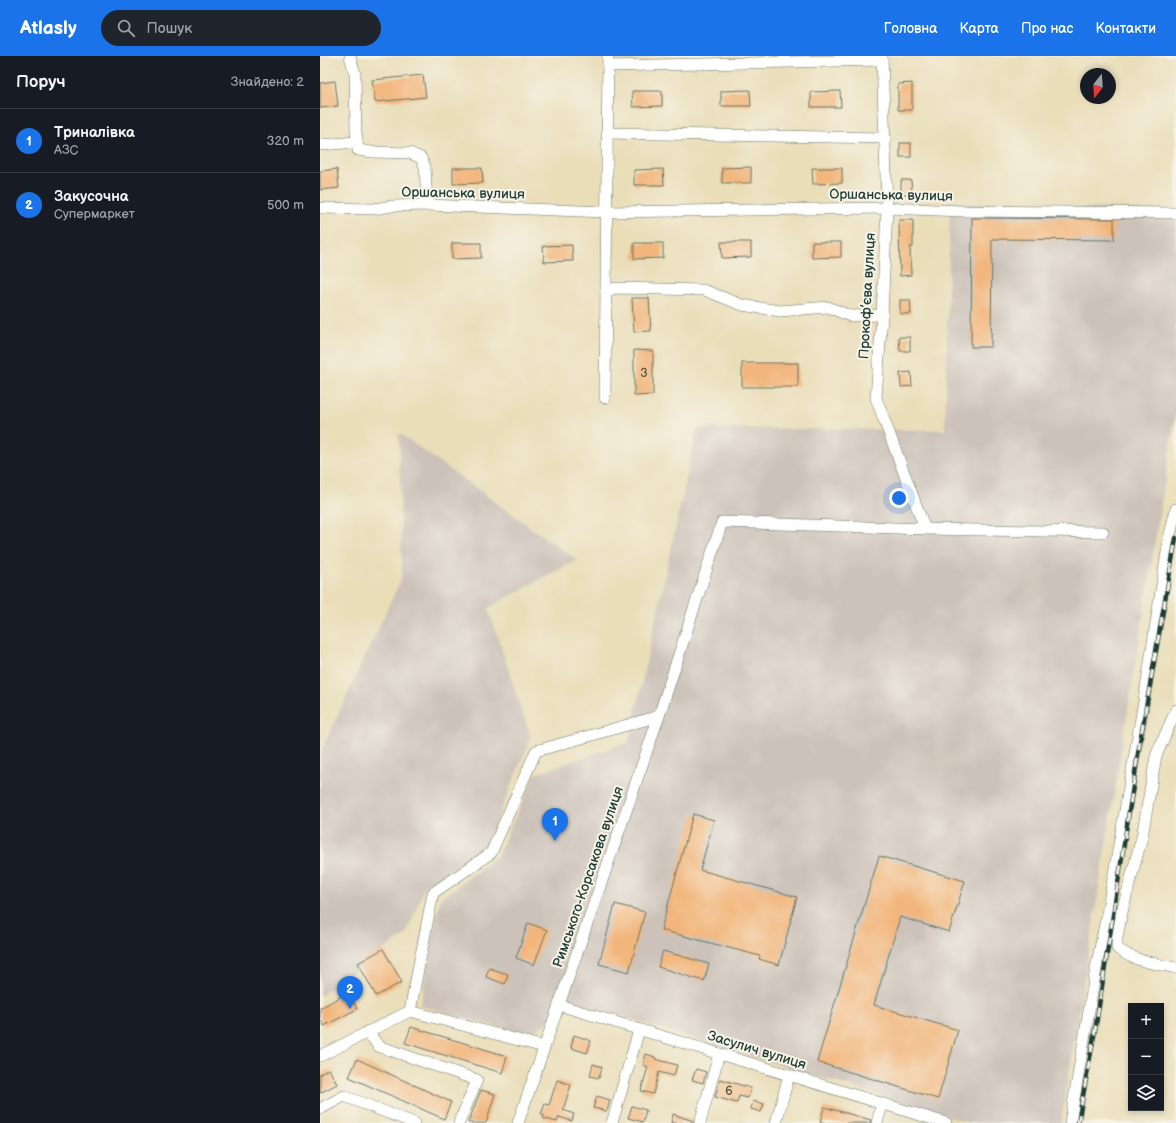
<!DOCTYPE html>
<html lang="uk">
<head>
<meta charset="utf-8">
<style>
	body { margin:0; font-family:"Balsamiq Sans",sans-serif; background:#20242c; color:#f1f3f6 }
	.controls { position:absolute; right:12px; bottom:12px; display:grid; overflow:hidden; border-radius:0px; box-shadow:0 2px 6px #0003 }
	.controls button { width:36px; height:36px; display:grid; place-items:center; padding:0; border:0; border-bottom:1px solid #363941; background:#171b24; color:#f1f3f6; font:20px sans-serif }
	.compass { position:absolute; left:760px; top:12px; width:36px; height:36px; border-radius:50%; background:#171b24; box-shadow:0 2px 6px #0003; rotate:197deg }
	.you { position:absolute; left:579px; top:442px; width:14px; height:14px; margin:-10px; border:3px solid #fff; border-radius:50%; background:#1a73e8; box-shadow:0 0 0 6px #1a73e833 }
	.badge { display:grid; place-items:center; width:26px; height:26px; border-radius:50%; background:#1a73e8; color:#fff; font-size:13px; font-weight:700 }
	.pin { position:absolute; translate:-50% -33px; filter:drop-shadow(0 1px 2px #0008) }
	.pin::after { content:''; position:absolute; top:21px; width:14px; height:12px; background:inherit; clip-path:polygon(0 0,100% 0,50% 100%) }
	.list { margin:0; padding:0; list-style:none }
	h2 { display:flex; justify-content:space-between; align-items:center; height:52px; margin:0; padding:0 16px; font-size:17px }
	h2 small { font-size:13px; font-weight:400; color:#9ea1a6 }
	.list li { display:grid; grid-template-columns:26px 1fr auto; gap:12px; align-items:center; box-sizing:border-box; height:64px; padding:0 16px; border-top:1px solid #363941 }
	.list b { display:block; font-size:15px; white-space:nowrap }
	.list p { margin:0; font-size:13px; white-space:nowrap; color:#9ea1a6 }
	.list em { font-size:13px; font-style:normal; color:#9ea1a6 }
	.icon { flex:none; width:22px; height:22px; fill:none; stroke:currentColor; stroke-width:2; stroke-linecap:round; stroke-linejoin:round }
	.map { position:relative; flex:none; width:856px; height:1067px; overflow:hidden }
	header { display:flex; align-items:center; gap:24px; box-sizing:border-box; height:56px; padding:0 20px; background:#1a73e8; color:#fff }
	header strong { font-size:19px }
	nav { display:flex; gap:22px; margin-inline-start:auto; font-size:14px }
	.search { width:280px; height:36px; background:#20242c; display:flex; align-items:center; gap:10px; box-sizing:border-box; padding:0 14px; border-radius:22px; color:#9ea1a6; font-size:15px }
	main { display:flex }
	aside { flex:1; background:#171b24 }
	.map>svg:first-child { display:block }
	.industrial { fill:#ccc2b9 }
	.building { fill:#f2b67b }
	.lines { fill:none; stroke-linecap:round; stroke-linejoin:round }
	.minor-casing { stroke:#667563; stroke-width:12 }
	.minor { stroke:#fff; stroke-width:11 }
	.rail-casing { stroke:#1f3d34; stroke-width:4.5 }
	.rail { stroke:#f7f3e8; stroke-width:3; stroke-dasharray:9; stroke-linecap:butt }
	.labels { text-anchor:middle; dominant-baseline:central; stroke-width:4; stroke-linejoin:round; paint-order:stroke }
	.number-label { font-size:12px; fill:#545b46 }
	.street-label { font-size:14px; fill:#1f3d34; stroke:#f7f3e8 }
</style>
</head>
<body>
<header>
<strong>Atlasly</strong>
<div class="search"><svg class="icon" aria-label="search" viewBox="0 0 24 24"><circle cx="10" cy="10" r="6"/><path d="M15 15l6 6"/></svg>Пошук</div>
<nav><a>Головна</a><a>Карта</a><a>Про нас</a><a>Контакти</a></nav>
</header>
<main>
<aside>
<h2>Поруч<small>Знайдено: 2</small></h2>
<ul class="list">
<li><span class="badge">1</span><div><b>Триналівка</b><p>АЗС</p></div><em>320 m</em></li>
<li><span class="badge">2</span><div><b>Закусочна</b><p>Супермаркет</p></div><em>500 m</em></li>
</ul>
</aside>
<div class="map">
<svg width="856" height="1067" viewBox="0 0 856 1067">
	<rect width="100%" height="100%" fill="#f7f3e8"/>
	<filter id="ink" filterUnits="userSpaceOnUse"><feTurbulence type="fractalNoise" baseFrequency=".025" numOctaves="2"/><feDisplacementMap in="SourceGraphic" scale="8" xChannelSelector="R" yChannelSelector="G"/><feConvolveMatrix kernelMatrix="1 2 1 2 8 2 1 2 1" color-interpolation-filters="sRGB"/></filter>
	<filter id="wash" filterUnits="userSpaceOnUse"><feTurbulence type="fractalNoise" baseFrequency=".012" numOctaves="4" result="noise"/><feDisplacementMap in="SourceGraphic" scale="16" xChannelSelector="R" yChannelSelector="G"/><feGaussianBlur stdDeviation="0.9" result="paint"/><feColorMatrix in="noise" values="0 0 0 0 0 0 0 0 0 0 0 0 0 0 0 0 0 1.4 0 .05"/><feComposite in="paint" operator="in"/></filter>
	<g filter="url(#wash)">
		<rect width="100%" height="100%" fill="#eadeb9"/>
		<g class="industrial">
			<polygon points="630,147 856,155 856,356 741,1067 649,1067 258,947 208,979 100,950 120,843 177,800 215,718 309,686 377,372 625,374"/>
			<polygon points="79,377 256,504 168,552 211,682 166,790 104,832 86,878 0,940 0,698 82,521"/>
		</g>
		<g id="blocks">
			<g class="building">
				<polygon points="103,19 106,41 55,46 52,24"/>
				<polygon points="15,25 18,50 0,52 0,27"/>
				<polygon points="592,27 592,54 578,54 578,28"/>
				<polygon points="430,34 431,50 401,50 401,35"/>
				<polygon points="312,35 342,35 342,50 313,51"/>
				<polygon points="520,35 521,51 491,51 491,36"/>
				<rect x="580" y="87" width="11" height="14"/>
				<polygon points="431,111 431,127 402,127 402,112"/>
				<polygon points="133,112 162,112 163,127 133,128"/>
				<polygon points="492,112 522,112 522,127 493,128"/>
				<polygon points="17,113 19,132 0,134 0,115"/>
				<polygon points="343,113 344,129 314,129 314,114"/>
				<polygon points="581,124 591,124 592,138 581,138"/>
				<polygon points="652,162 794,163 794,184 672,183 671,291 651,291"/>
				<polygon points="579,164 593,164 593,191 590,191 591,219 580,220"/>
				<polygon points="401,186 431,186 431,201 402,202"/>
				<polygon points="492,186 521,186 521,201 492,202"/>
				<polygon points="132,187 161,187 161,202 132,203"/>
				<polygon points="314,187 343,187 343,202 314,203"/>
				<polygon points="252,189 253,205 224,206 223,190"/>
				<polygon points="312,242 329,242 331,275 314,276"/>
				<polygon points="580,244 590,244 591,258 580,258"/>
				<polygon points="579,281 590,281 590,295 580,295"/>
				<polygon points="314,294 333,295 333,339 314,340"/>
				<rect x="422" y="307" width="56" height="24"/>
				<polygon points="591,316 592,330 581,331 580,317"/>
				<polygon points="373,758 394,764 380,814 477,841 459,909 439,903 440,900 341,874"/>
				<polygon points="559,800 645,825 629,876 580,861 554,949 638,974 618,1043 497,1006"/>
				<polygon points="295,848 325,856 309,916 279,908"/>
				<polygon points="208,867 227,874 214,909 196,902"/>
				<polygon points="63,893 82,926 56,940 38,907"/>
				<polygon points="343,895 389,908 384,925 338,911"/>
				<polygon points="169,912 188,918 185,928 166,921"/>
				<polygon points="29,936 37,953 4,970 0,962 0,952"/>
				<polygon points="91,971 187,1000 182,1017 85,987"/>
				<polygon points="254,979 271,985 267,997 251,992"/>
				<polygon points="326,998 335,1001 335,1003 357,1009 354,1020 339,1016 333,1038 321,1035 328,1011 323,1009"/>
				<polygon points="37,1003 131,1046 124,1063 29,1021"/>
				<polygon points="273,1008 282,1011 279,1022 270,1020"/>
				<polygon points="9,1013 17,1028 0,1037 0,1018"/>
				<polygon points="376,1013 386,1016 383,1027 372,1024"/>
				<polygon points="400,1023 431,1032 428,1042 419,1040 417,1047 395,1041"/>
				<polygon points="237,1024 251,1029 243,1054 254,1058 252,1065 239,1061 237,1066 223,1062 224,1059 221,1058 225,1048 229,1049"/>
				<polygon points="161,1034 175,1038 166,1067 148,1067"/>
				<polygon points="277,1040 290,1044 287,1055 273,1052"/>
				<polygon points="433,1045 444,1048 441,1056 431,1053"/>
				<polygon points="312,1050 326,1054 323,1066 308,1062"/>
				<polygon points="504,1051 551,1064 550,1067 500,1067"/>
				<polygon points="353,1058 373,1065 373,1067 351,1067"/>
			</g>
		</g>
	</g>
	<g filter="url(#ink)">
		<use href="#blocks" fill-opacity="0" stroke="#667563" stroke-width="1"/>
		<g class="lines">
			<defs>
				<g id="minor">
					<polyline points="30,0 35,18 36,76 38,94 52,96 90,97 101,102 105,111 107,149"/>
					<polyline points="288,10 562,4"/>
					<polyline points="287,77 565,82"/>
					<polyline points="0,89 37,86"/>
					<polyline points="0,152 54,153 72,150 107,149 286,156 567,152 642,155 856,157"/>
					<polyline points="286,235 296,232 384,234 422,249 460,255 508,251 530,260 562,259"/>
					<polyline points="285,342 288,0"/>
					<polyline points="605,473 783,476"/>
					<path d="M856 654 836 700 822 781 803 852 797 881V892C812 905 837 908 856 912"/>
					<polyline points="787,858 824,645 849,483 856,453"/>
					<polyline points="239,949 626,1067"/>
					<polyline points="90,955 113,837 171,797 216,695 339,660"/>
					<polyline points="48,975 58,990 157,1024 139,1067"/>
					<polyline points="0,1000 90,955 224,991"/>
					<polyline points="0,1053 24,1040 94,1067"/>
					<polyline points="198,1067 339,660 402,466 605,473 556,342 562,259 567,152 562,0"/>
					<polyline points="292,1067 319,974"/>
					<polyline points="380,1067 399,998"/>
					<polyline points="456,1067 469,1019"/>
					<polyline points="557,1067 562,1048"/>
					<polyline points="750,1067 777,907 787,858 793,855"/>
				</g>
			</defs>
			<use href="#minor" class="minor-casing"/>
			<use href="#minor" class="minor"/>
			<defs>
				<polyline id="rail" points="758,1067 776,969 819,691 856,482"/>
			</defs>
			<use href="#rail" class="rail-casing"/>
			<use href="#rail" class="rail"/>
		</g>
	</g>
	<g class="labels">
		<g class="number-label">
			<text x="324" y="317">3</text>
			<text x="409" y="1035">6</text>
		</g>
		<g class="street-label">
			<text transform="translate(143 137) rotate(1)">Оршанська вулиця</text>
			<text transform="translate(571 139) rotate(1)">Оршанська вулиця</text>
			<text transform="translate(547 240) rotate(-87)">Прокоф’єва вулиця</text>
			<text transform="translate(268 821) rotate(-71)">Римського-Корсакова вулиця</text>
			<text transform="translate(437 994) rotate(17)">Засулич вулиця</text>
		</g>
	</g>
</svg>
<div class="controls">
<button>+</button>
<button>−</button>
<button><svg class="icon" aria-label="layers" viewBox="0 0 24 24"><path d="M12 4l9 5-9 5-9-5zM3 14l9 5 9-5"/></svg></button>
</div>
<svg class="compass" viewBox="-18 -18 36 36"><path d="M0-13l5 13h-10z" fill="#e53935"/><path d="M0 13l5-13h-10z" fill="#9ea1a6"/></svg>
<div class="you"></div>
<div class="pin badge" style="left:235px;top:785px">1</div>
<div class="pin badge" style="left:30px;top:953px">2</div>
</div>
</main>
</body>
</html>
